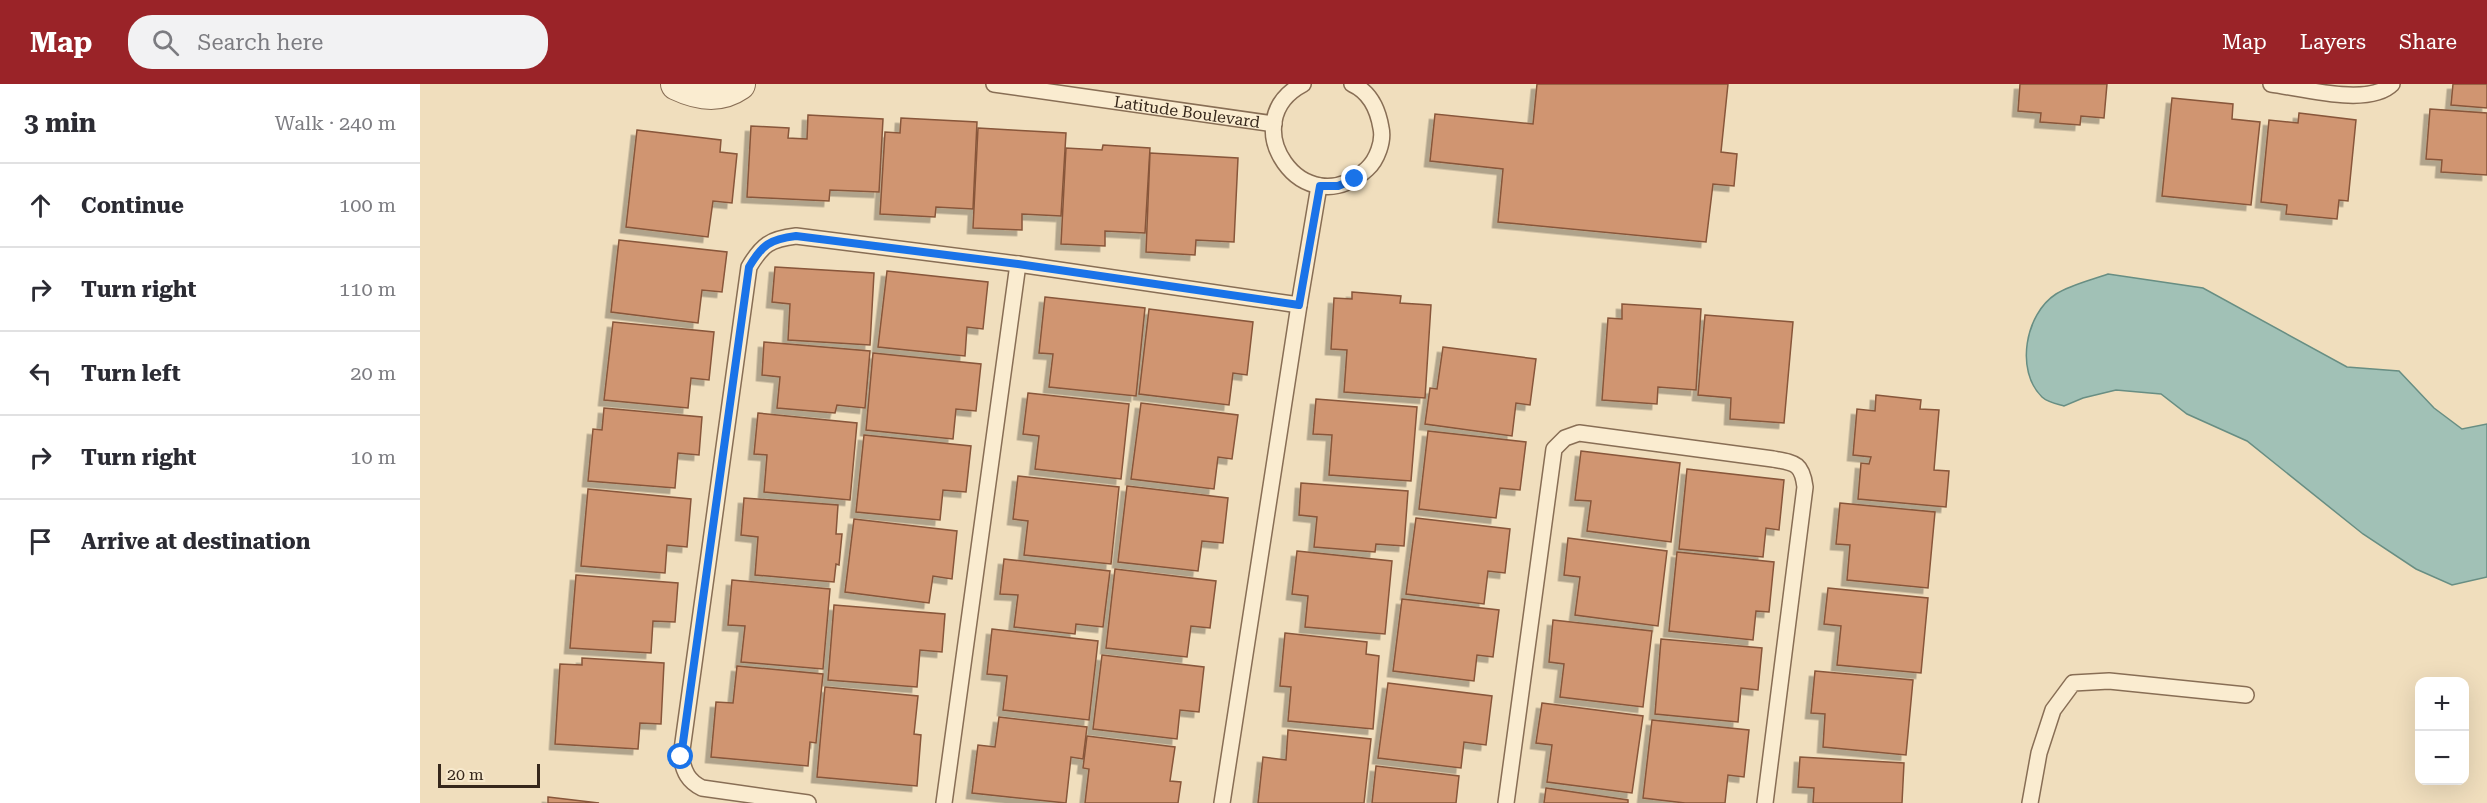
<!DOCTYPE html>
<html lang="en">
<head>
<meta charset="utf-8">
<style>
	body { margin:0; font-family:"Roboto Serif",serif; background:#f2f2f3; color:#2b2b33 }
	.controls { position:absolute; right:18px; bottom:18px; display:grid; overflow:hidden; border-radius:12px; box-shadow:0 6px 24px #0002 }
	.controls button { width:54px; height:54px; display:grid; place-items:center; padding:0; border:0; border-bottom:2px solid #e1e1e2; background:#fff; color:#2b2b33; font:30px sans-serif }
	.scale { position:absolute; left:18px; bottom:15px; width:102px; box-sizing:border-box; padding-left:6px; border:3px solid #36271b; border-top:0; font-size:16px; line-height:21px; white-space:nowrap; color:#36271b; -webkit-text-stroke:4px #f7e9cd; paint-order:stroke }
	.stop { position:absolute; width:18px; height:18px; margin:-14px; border:4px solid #1a73e8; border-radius:50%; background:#fff }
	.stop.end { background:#1a73e8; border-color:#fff; box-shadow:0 2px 6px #0008 }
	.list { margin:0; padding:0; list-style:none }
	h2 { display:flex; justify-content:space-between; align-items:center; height:78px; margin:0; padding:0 24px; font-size:26px }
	h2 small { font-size:20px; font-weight:400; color:#7c7c81 }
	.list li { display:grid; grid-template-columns:39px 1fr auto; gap:18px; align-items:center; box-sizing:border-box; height:84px; padding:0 24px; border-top:2px solid #e1e1e2 }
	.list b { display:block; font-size:22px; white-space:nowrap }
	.list em { font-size:20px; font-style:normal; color:#7c7c81 }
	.icon { flex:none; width:33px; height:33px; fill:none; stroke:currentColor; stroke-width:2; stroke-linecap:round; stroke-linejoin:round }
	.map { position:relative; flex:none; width:2067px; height:719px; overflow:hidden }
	header { display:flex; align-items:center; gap:36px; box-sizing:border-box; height:84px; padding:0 30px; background:#9a2328; color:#fff }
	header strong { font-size:28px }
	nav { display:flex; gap:33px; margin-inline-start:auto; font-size:21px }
	.search { width:420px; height:54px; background:#f2f2f3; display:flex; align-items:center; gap:15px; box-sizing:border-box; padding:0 21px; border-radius:24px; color:#7c7c81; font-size:22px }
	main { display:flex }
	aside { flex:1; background:#fff }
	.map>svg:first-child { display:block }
	.water { fill:#a1c1b6; stroke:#688e83; stroke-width:1.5 }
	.building { fill:#d09571; stroke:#88563a; stroke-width:1.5; filter:url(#shadow) }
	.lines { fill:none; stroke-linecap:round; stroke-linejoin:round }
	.service-casing { stroke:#886e55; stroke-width:18 }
	.minor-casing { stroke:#886e55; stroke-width:34 }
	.service { stroke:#faecd0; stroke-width:15 }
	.minor { stroke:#faecd0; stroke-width:32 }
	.route { stroke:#1a73e8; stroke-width:8 }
	.labels { text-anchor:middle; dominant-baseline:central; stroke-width:4.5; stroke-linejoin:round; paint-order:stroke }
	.street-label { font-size:16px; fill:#36271b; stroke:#f7e9cd }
</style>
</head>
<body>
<header>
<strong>Map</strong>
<div class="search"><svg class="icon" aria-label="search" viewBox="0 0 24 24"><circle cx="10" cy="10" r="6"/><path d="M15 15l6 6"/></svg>Search here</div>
<nav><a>Map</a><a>Layers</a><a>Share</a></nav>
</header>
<main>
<aside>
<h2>3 min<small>Walk · 240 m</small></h2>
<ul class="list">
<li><svg class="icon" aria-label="ahead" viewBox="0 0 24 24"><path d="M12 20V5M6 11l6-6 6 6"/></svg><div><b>Continue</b></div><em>100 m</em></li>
<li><svg class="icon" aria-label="right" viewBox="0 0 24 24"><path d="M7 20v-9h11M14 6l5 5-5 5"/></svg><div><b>Turn right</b></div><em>110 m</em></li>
<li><svg class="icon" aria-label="left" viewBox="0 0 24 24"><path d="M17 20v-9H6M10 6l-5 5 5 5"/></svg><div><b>Turn left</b></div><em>20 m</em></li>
<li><svg class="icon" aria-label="right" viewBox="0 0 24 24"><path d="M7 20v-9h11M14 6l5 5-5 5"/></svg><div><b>Turn right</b></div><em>10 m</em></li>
<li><svg class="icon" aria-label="arrive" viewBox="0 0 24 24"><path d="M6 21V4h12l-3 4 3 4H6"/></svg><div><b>Arrive at destination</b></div></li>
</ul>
</aside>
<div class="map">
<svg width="2067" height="719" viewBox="0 0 2067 719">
	<defs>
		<filter id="shadow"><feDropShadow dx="-5.5" dy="5.5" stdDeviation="0" flood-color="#0004"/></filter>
	</defs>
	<rect width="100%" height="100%" fill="#f0debd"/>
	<path class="water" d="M1688 190 1783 204 1927 283 1979 287 2014 324 2042 345 2067 340V493L2032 501 1996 485 1943 450 1827 357 1767 330 1741 310 1696 306 1663 314 1644 322C1637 320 1627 318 1622 313 1595 287 1605 230 1636 210 1650 201 1671 196 1688 190Z"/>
	<g class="building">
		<polygon points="1117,0 1308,0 1301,68 1317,70 1314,102 1293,100 1286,158 1078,138 1083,85 1010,77 1015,30 1113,40"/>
		<polygon points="1600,0 1687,0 1684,34 1661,32 1660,41 1620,38 1621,29 1598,27"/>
		<polygon points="2033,0 2067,0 2067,24 2031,21"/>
		<polygon points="1752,14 1813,20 1812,35 1840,38 1831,121 1742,112"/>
		<polygon points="2010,25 2067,29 2067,91 2021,88 2022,76 2006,75"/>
		<polygon points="1879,29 1936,36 1928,117 1919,116 1917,135 1866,130 1867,121 1841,118 1849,36 1878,39"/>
		<polygon points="388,31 463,35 459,108 410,106 409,117 327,113 331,42 369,44 368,54 387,55"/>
		<polygon points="481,34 557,38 553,125 516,123 515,133 460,130 465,48 480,49"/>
		<polygon points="558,44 646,49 641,132 602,130 602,146 553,144"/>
		<polygon points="217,46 301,56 300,68 317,70 312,119 293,117 288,153 206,143"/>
		<polygon points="683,61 730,64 725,149 685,147 685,162 641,160 646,64 682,66"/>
		<polygon points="730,69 818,74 814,158 776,156 775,171 726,168"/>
		<polygon points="199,156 307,168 302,208 282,206 278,239 191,228"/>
		<polygon points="355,183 454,189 450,261 368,256 370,220 352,218"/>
		<polygon points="467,187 568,198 563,245 547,243 545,272 458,263"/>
		<polygon points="932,208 981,212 980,219 1011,221 1005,314 924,308 927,266 911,265 914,214 932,215"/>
		<polygon points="625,213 725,224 716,312 629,303 633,270 619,269"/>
		<polygon points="1202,220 1281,225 1276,306 1238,303 1237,320 1182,316 1188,234 1202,235"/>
		<polygon points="729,225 833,238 827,291 813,289 809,321 719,310"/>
		<polygon points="1285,231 1373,238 1364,339 1310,335 1311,314 1278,311"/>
		<polygon points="193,238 294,248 289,296 271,294 268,324 184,316"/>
		<polygon points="344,258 450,267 445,324 417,321 415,329 357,324 360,293 342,291"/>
		<polygon points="1023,263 1116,275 1110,321 1096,319 1092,352 1005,340 1010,304 1017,305"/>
		<polygon points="453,269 561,280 556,327 536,325 533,355 446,346"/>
		<polygon points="608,309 709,320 701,395 615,385 619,352 603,350"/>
		<polygon points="1456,311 1501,316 1500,325 1519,326 1514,386 1529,387 1526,423 1438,415 1441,379 1449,380 1451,373 1433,371 1437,325 1455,327"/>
		<polygon points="896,315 997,323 991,397 909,391 912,351 893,350"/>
		<polygon points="721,319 818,331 812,375 798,373 794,405 711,395"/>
		<polygon points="184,324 282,333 279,371 258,369 255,404 168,397 173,345 182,346"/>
		<polygon points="338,329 437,339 430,416 344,408 347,371 334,370"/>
		<polygon points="1008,347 1106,358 1100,406 1080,404 1076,434 999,425"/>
		<polygon points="444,351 551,362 546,408 523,406 520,436 436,428"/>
		<polygon points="1161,367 1260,379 1251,458 1167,447 1171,417 1155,416"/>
		<polygon points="1267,385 1364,396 1359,446 1346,444 1343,473 1259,465"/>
		<polygon points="598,392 699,403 691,480 604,471 608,437 593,435"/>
		<polygon points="881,399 988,407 984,462 956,460 955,468 894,463 897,433 879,431"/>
		<polygon points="707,402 808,414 803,459 782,457 778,487 698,478"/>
		<polygon points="168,405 271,415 267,463 247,461 245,489 161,482"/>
		<polygon points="324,414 418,421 416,450 422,450 419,481 416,480 414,498 335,491 338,453 321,451"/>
		<polygon points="1420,419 1515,428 1508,504 1427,496 1430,461 1416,460"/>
		<polygon points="996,434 1090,445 1085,489 1068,487 1064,520 986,510"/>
		<polygon points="434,435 537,447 532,495 513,492 509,519 425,508"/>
		<polygon points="1148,454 1247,467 1238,542 1155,531 1160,493 1144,491"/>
		<polygon points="877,467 972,477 965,550 885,543 888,512 872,510"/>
		<polygon points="1257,468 1354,478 1349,528 1336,527 1333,556 1249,547"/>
		<polygon points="584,475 690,487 683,543 656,540 655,550 594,543 598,511 580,510"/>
		<polygon points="695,485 796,497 790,544 771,542 767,573 686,564"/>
		<polygon points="156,491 258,499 255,538 233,537 231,569 150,564"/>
		<polygon points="312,496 410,505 403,585 321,578 325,542 308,541"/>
		<polygon points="1408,504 1508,514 1501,589 1417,581 1421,542 1404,540"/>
		<polygon points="982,515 1079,526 1073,573 1057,571 1054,597 973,587"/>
		<polygon points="414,521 525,530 522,568 500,566 497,603 408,596"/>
		<polygon points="1133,536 1232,547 1223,623 1140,613 1144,580 1129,578"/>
		<polygon points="572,545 678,557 669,636 583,626 587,592 567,590"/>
		<polygon points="865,549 947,558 946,570 959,572 953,645 868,637 871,603 860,602"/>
		<polygon points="1241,555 1342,564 1338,606 1321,604 1318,638 1235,630"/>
		<polygon points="682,571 784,583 779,628 760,626 757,655 673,645"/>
		<polygon points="162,574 244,579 241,640 220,639 218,665 135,660 140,580 162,581"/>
		<polygon points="317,582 403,590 396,659 390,658 388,682 291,673 296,618 313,619"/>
		<polygon points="1395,587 1493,596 1486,671 1403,663 1405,630 1391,629"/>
		<polygon points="968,599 1072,612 1066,661 1044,658 1041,684 958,674"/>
		<polygon points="405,603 498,612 494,650 501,651 497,702 397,693"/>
		<polygon points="1122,619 1223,632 1212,709 1127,698 1132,661 1116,659"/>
		<polygon points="579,633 667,643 663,675 651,673 646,719 552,709 558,661 575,663"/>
		<polygon points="1232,636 1329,646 1324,693 1308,691 1305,719 1265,719 1223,714"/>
		<polygon points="868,646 951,655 944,719 838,719 843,673 866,676"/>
		<polygon points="667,652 755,663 750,697 761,698 758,719 665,719 669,685 663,684"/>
		<polygon points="1380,673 1484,679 1482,719 1393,719 1394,704 1378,703"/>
		<polygon points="956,682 1039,692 1036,719 952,719"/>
		<polygon points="1126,704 1208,716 1208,719 1124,719"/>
		<polygon points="128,713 179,719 128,719"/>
	</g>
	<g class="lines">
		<defs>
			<g id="service">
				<path id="s1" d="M574 0 854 40"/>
				<path d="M883 0C812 37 883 144 947 85 957 76 964 57 961 44 958 26 950 8 932 0"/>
				<path d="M1851 0C1882 4 1949 23 1972 0"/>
				<path d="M388 719 282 704C268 697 264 688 261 673L329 183C342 161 350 155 376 152L598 180 879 221"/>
				<polyline points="524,719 598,180"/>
				<polyline points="802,719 879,221 899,102"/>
				<path d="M1086 719 1134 365 1145 354 1159 349 1353 375C1375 379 1382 379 1385 403L1345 719"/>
				<polyline points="1610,719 1619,669 1633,626 1653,599 1689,597 1826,611"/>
			</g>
			<path id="minor" d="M257 0C278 10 299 14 319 0"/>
		</defs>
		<use href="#service" class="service-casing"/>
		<use href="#minor" class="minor-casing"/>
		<use href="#service" class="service"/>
		<use href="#minor" class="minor"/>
	</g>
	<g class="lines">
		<path class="route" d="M261 673 329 183C342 161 350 155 376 152L598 180 879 221 900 102H918L935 95"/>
	</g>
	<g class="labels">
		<g class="street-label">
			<text stroke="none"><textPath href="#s1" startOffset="195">Latitude Boulevard</textPath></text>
		</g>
	</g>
</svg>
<div class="controls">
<button>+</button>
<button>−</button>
</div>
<div class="scale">20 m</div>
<div class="stop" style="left:261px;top:673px"></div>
<div class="stop end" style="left:935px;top:95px"></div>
</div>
</main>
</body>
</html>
